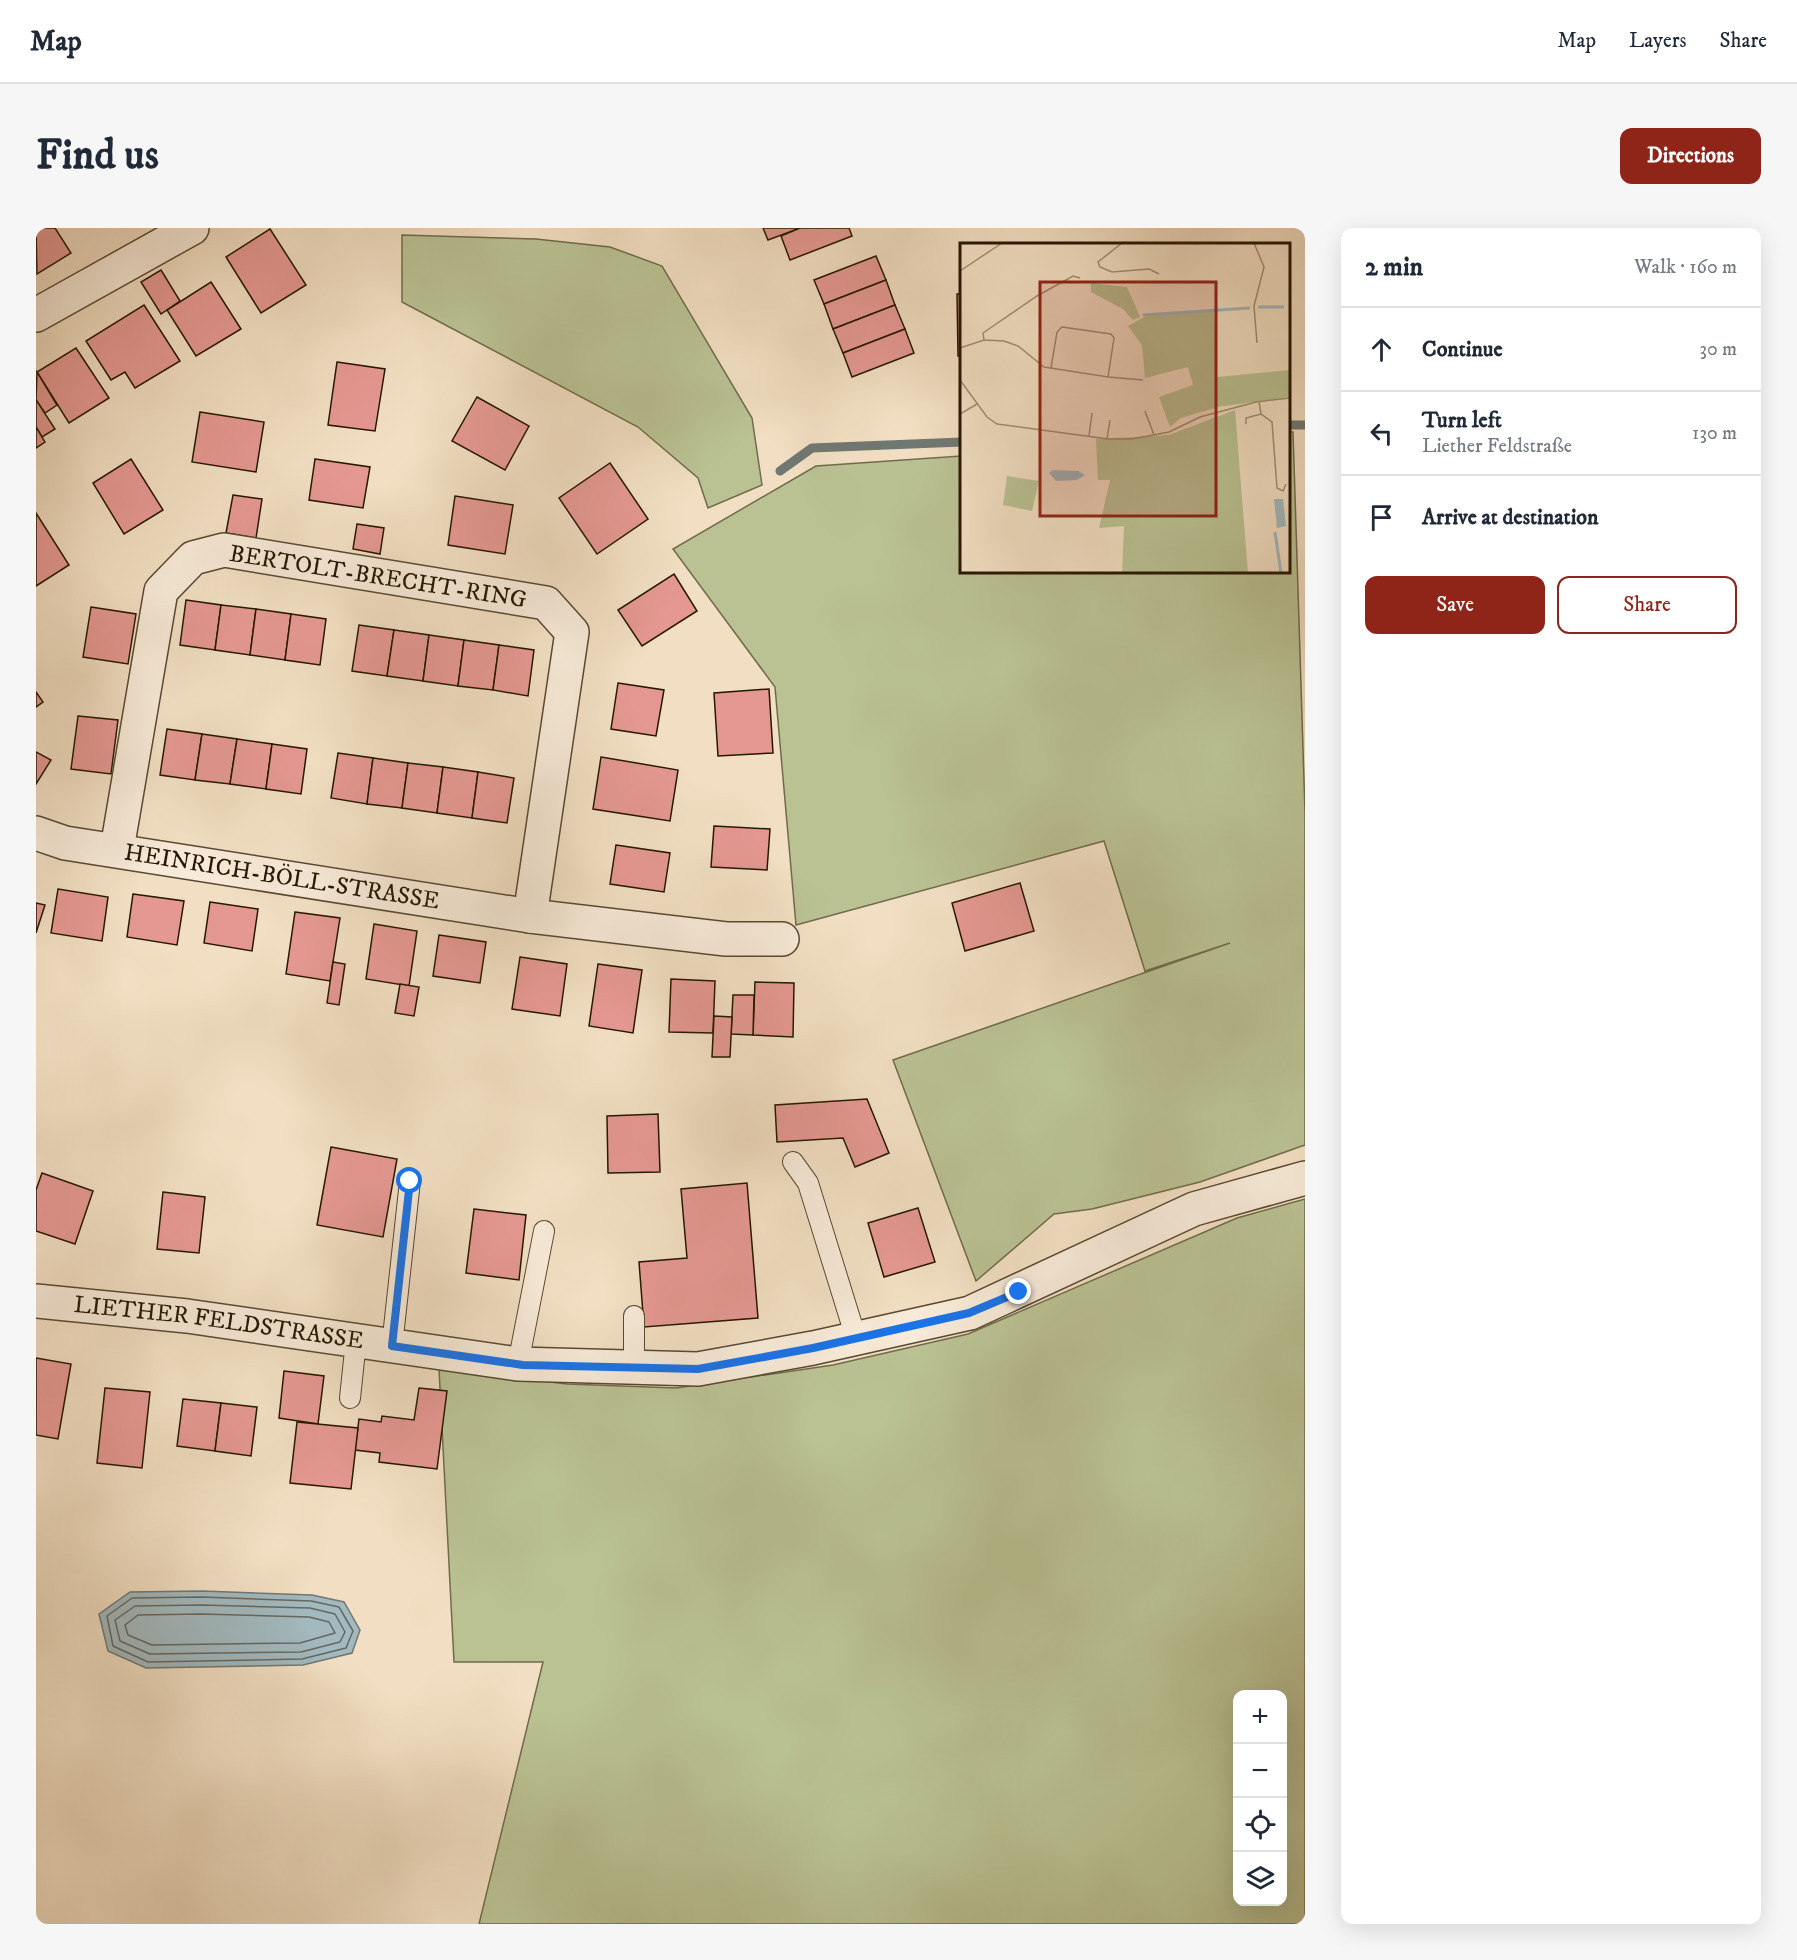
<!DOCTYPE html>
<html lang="en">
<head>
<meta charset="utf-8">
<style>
	body { margin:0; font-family:"IM FELL DW Pica",serif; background:#f6f6f7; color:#1f2937 }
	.controls { position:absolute; right:18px; bottom:18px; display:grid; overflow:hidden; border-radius:12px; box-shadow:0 6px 24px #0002 }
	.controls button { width:54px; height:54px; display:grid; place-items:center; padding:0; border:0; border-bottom:2px solid #e0e1e3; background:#fff; color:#1f2937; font:30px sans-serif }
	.stop { position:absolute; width:18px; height:18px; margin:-14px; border:4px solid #1a73e8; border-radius:50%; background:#fff }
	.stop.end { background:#1a73e8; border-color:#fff; box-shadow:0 2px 6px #0008 }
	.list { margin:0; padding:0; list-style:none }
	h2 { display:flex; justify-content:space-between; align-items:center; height:78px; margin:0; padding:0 24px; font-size:26px }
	h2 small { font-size:20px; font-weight:400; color:#747a83 }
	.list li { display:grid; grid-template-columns:39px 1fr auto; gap:18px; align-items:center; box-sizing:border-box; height:84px; padding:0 24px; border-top:2px solid #e0e1e3 }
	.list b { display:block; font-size:22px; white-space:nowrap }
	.list p { margin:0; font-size:20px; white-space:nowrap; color:#747a83 }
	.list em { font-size:20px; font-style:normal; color:#747a83 }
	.actions { display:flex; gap:12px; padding:18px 24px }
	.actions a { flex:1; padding:14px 0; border:2px solid #8f2418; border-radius:12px; text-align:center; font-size:21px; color:#8f2418 }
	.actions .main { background:#8f2418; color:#fff }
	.icon { flex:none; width:33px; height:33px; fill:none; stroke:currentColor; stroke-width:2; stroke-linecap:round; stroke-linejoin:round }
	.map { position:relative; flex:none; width:1269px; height:1696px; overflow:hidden; border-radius:12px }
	header { display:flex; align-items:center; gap:36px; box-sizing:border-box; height:84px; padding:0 30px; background:#fff; border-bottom:2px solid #e0e1e3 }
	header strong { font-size:28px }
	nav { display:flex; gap:33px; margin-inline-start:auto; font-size:21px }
	.intro { display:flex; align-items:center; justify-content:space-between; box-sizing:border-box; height:144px; padding:0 36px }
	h1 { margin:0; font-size:42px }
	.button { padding:15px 27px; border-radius:12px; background:#8f2418; color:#fff; font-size:21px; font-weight:700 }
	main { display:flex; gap:36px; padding:0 36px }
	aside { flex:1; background:#fff; border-radius:12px; box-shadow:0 6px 24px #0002 }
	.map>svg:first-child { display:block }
	.green { fill:#bac294; stroke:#706c4b; stroke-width:1.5; fill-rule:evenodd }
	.water { fill:#a2b9bf; stroke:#707873; stroke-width:1.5 }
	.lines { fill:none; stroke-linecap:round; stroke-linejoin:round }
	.shore { stroke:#646860; stroke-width:1.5 }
	.stream { stroke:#707873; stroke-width:9 }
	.building { fill:#e59892; stroke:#261702; stroke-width:1.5 }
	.service-casing { stroke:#594932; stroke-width:22 }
	.minor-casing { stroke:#594932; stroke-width:36 }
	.service { stroke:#f7ead8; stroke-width:20 }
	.minor { stroke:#f7ead8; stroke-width:33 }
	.route { stroke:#1a73e8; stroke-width:8 }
	.labels { text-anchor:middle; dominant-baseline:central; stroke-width:5; stroke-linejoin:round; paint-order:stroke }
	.street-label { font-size:24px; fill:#261702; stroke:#f7ead8 }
	.inset-river { fill:none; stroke:#a2b9bf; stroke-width:3 }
	.inset-road { fill:none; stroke:#a08f76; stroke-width:1.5 }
	.view { fill:#8f2418; fill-opacity:0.15; stroke:#8f2418; stroke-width:3 }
	.inset-edge { fill:none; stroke:#261702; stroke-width:3 }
</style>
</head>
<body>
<header>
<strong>Map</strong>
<nav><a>Map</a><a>Layers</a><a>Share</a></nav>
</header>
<div class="intro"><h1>Find us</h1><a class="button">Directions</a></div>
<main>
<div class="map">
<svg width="1269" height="1696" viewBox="0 0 1269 1696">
	<rect width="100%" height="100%" fill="#f2dfc3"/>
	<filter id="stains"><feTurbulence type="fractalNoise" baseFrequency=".00333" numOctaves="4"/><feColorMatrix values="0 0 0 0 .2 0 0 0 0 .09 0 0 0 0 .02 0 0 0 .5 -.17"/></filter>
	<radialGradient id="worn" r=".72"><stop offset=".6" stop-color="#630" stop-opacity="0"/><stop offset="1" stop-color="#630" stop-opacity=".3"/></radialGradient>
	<g class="green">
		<polygon points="366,7 500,11 574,19 626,38 716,190 726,257 672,280 662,250 602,199 366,74"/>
		<polygon points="1253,204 1257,204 1269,584 1269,917 1164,954 1056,981 1018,986 940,1053 857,832 1194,715 1109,743 1068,613 760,697 739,459 637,321 780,238 925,228 926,344 1252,344"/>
		<path d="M1269 971V1696H443L507 1434H418L403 1141 531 1156 640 1160 797 1137 932 1106 1201 990ZM1202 1466H1246V1674H1202Z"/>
	</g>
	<polygon class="water" points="166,1363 276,1367 308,1374 324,1402 316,1425 267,1437 110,1440 72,1423 63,1386 94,1364"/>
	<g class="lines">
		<g class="shore">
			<polygon points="166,1369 275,1373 303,1379 317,1403 310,1420 266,1431 112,1434 77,1418 71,1388 96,1370"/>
			<polygon points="166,1377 274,1380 299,1386 309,1404 304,1414 265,1424 114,1426 84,1413 79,1392 99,1378"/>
			<polygon points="166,1386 273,1389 293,1394 299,1405 264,1415 116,1417 92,1407 89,1397 102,1387"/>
		</g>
		<g class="stream">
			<polyline points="1252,197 1269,197"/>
			<polyline points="744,243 776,220 926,214"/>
		</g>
	</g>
	<g class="building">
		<polygon points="0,0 19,0 35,25 1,46"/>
		<polygon points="727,0 764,0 732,12"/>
		<polygon points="764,0 813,0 816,8 754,32 745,8"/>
		<polygon points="234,1 270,57 225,85 190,29"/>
		<polygon points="840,28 850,52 788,76 778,52"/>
		<polygon points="125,42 144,73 125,86 105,54"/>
		<polygon points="850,52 859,77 797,101 788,76"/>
		<polygon points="175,54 205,101 160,128 131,82"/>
		<polygon points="921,66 926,66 926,128 922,128"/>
		<polygon points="108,77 144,133 99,160 89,144 75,152 50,113"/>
		<polygon points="859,77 869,101 807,125 797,101"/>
		<polygon points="869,101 878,125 816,149 807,125"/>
		<polygon points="40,120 73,170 33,195 1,144"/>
		<polygon points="301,134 349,141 339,203 292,197"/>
		<polygon points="1,144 21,177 9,185 0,172"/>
		<polygon points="441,169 493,198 469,242 416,213"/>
		<polygon points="0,172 19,201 6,209 0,199"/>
		<polygon points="164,184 228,194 220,244 156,234"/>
		<polygon points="0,199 9,214 0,220"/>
		<polygon points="95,231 127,282 88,306 57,255"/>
		<polygon points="279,231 334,239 327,280 273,272"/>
		<polygon points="574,235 612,291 561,326 523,270"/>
		<polygon points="197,267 226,271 220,310 190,305"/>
		<polygon points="419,268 477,277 469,326 412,317"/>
		<polygon points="0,285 33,337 0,358"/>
		<polygon points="321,296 348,300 344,326 317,321"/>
		<polygon points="638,346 661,383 606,418 582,382"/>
		<polygon points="150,372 185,377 179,422 144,417"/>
		<polygon points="185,377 220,381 214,427 179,422"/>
		<polygon points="55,379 100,386 92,436 47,429"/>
		<polygon points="220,381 255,386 249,432 214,427"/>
		<polygon points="255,386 290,391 284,437 249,432"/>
		<polygon points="323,397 358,402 351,448 316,443"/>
		<polygon points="358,402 393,407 387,453 351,448"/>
		<polygon points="393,407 428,412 422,458 387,453"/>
		<polygon points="428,412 463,417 457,462 422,458"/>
		<polygon points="463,417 498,422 492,468 457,462"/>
		<polygon points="582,455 628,462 620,508 575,501"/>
		<polygon points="733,461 737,525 682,528 678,465"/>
		<polygon points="0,464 7,474 0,479"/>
		<polygon points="42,488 82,492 75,546 35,541"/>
		<polygon points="131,501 166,506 159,552 124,547"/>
		<polygon points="166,506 201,511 194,556 159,552"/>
		<polygon points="201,511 236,516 230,561 194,556"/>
		<polygon points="236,516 271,521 265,566 230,561"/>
		<polygon points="0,524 15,532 0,556"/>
		<polygon points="302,525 337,530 331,576 295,570"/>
		<polygon points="565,529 642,542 634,593 557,581"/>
		<polygon points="337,530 372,535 366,580 331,576"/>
		<polygon points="372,535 407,539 401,585 366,580"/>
		<polygon points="407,539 442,544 436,590 401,585"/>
		<polygon points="442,544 478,550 471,595 436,590"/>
		<polygon points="678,598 734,601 731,642 675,639"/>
		<polygon points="580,617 634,625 628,664 574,656"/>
		<polygon points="984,655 998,703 929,723 916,675"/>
		<polygon points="22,661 72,669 66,713 15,705"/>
		<polygon points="97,666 148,673 141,717 91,709"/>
		<polygon points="174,674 222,681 216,723 168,715"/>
		<polygon points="0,675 9,677 0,705"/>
		<polygon points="259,684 304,690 294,753 250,746"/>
		<polygon points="338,696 381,703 373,758 330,751"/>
		<polygon points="403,707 450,714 444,755 397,748"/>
		<polygon points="484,729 531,736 524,788 476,781"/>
		<polygon points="297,734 309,736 303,777 291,775"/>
		<polygon points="562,736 606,742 597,805 553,798"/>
		<polygon points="635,751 679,753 677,805 633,804"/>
		<polygon points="719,754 758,755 757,809 717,807"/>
		<polygon points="364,756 383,759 378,788 359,785"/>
		<polygon points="697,767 718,767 717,807 695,806"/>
		<polygon points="678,788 696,789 694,829 676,829"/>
		<polygon points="831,871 853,925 819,939 807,910 741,914 739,877"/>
		<polygon points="622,886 624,944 572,945 571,888"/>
		<polygon points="295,919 361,931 347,1009 281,997"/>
		<polygon points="6,945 57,963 39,1016 0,1003 0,962"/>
		<polygon points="711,955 722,1090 608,1099 603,1034 651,1030 645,961"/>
		<polygon points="127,964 169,969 163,1025 121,1021"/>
		<polygon points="882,980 899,1034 848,1049 832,995"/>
		<polygon points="438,981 490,987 483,1052 430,1045"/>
		<polygon points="0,1130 35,1136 22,1211 0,1207"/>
		<polygon points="248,1143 288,1148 282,1196 243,1190"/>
		<polygon points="69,1160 114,1164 106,1240 61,1235"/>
		<polygon points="383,1160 411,1163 401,1241 343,1234 344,1225 319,1222 323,1191 345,1194 346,1188 378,1192"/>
		<polygon points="147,1171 185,1175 179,1223 141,1218"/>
		<polygon points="185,1175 221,1179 215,1228 179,1223"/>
		<polygon points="261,1194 322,1200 315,1261 254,1255"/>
	</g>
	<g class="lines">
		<defs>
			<g id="service">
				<polyline points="757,934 772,955 820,1110"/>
				<polyline points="356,1118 374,953"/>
				<polyline points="482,1136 508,1003"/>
				<polyline points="598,1141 598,1088"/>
				<polyline points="314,1170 320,1113"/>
			</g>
			<g id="minor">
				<polyline points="0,87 156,0"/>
				<path id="s1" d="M0 605 29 615 494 688 536 404 510 375 188 322 157 330 125 363 81 621"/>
				<polyline points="494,688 690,711 746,711"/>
				<path id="s2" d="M0 1073 151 1088 482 1136 662 1141 777 1120 934 1085 1158 981 1269 950"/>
			</g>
		</defs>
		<use href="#service" class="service-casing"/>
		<use href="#minor" class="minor-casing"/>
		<use href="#service" class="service"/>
		<use href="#minor" class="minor"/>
	</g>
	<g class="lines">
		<polyline class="route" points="374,953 356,1118 487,1137 662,1141 777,1120 933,1085 983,1064"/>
	</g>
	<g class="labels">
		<g class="street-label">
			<text transform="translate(342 349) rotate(9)">BERTOLT-BRECHT-RING</text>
			<text stroke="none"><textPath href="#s1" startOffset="250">HEINRICH-BÖLL-STRASSE</textPath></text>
			<text stroke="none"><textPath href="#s2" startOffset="184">LIETHER FELDSTRASSE</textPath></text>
		</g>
	</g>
	<g transform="translate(924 15)">
		<rect width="330" height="330" fill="#f2dfc3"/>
		<path d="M131 40 167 44 180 74 173 77 163 66 131 49ZM254 67 257 134 330 127V154L258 164 221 175 210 184 199 154 233 142 228 124 185 135 182 102 168 83 188 72ZM275 167 288 330H162L164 283 139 285 150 237H138L136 196 209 192ZM47 233 79 238 72 268 43 262Z" fill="#bac294"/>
		<path d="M93 227 118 228 125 232 117 237 96 238 89 230ZM314 256H323L326 283 317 285Z" fill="#a2b9bf"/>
		<path class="inset-river" d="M298 64H324M183 72 290 65M315 289 321 330"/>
		<path class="inset-road" d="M162 0 138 19 140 24 152 29 189 26 199 31M294 0 304 24 294 63 297 100M0 28 42 0M24 97 23 90 77 53 113 33 120 35M0 105 24 97 44 98 58 103 84 124 148 134 154 95 151 91 102 84 97 89 91 125M148 134 183 137M0 137 27 174 37 181 148 196H172L209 189 240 174 296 159 330 155M299 158 301 171 312 179 317 245 323 248 326 241M185 168 194 192M0 171 17 161M286 181V175L301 171M129 193 132 170M147 196 150 177"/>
		<path class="view" d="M80 39H256V273H80Z"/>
		<rect width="330" height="330" class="inset-edge"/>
	</g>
	<rect width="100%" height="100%" filter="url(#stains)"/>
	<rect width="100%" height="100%" fill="url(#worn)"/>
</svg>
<div class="controls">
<button>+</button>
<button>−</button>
<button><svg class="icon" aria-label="locate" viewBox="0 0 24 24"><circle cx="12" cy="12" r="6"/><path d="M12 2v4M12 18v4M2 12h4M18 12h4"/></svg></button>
<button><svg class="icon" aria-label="layers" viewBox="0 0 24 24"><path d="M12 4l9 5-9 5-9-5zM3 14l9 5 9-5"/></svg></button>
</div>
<div class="stop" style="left:374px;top:953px"></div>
<div class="stop end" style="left:983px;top:1064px"></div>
</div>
<aside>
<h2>2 min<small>Walk · 160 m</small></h2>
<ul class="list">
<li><svg class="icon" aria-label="ahead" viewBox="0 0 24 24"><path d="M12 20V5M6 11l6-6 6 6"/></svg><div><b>Continue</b></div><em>30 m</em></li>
<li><svg class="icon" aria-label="left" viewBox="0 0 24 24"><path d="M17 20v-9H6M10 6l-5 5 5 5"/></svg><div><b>Turn left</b><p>Liether Feldstraße</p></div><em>130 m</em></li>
<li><svg class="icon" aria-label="arrive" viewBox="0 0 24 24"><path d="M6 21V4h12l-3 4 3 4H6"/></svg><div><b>Arrive at destination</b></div></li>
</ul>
<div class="actions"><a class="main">Save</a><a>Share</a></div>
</aside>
</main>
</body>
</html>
